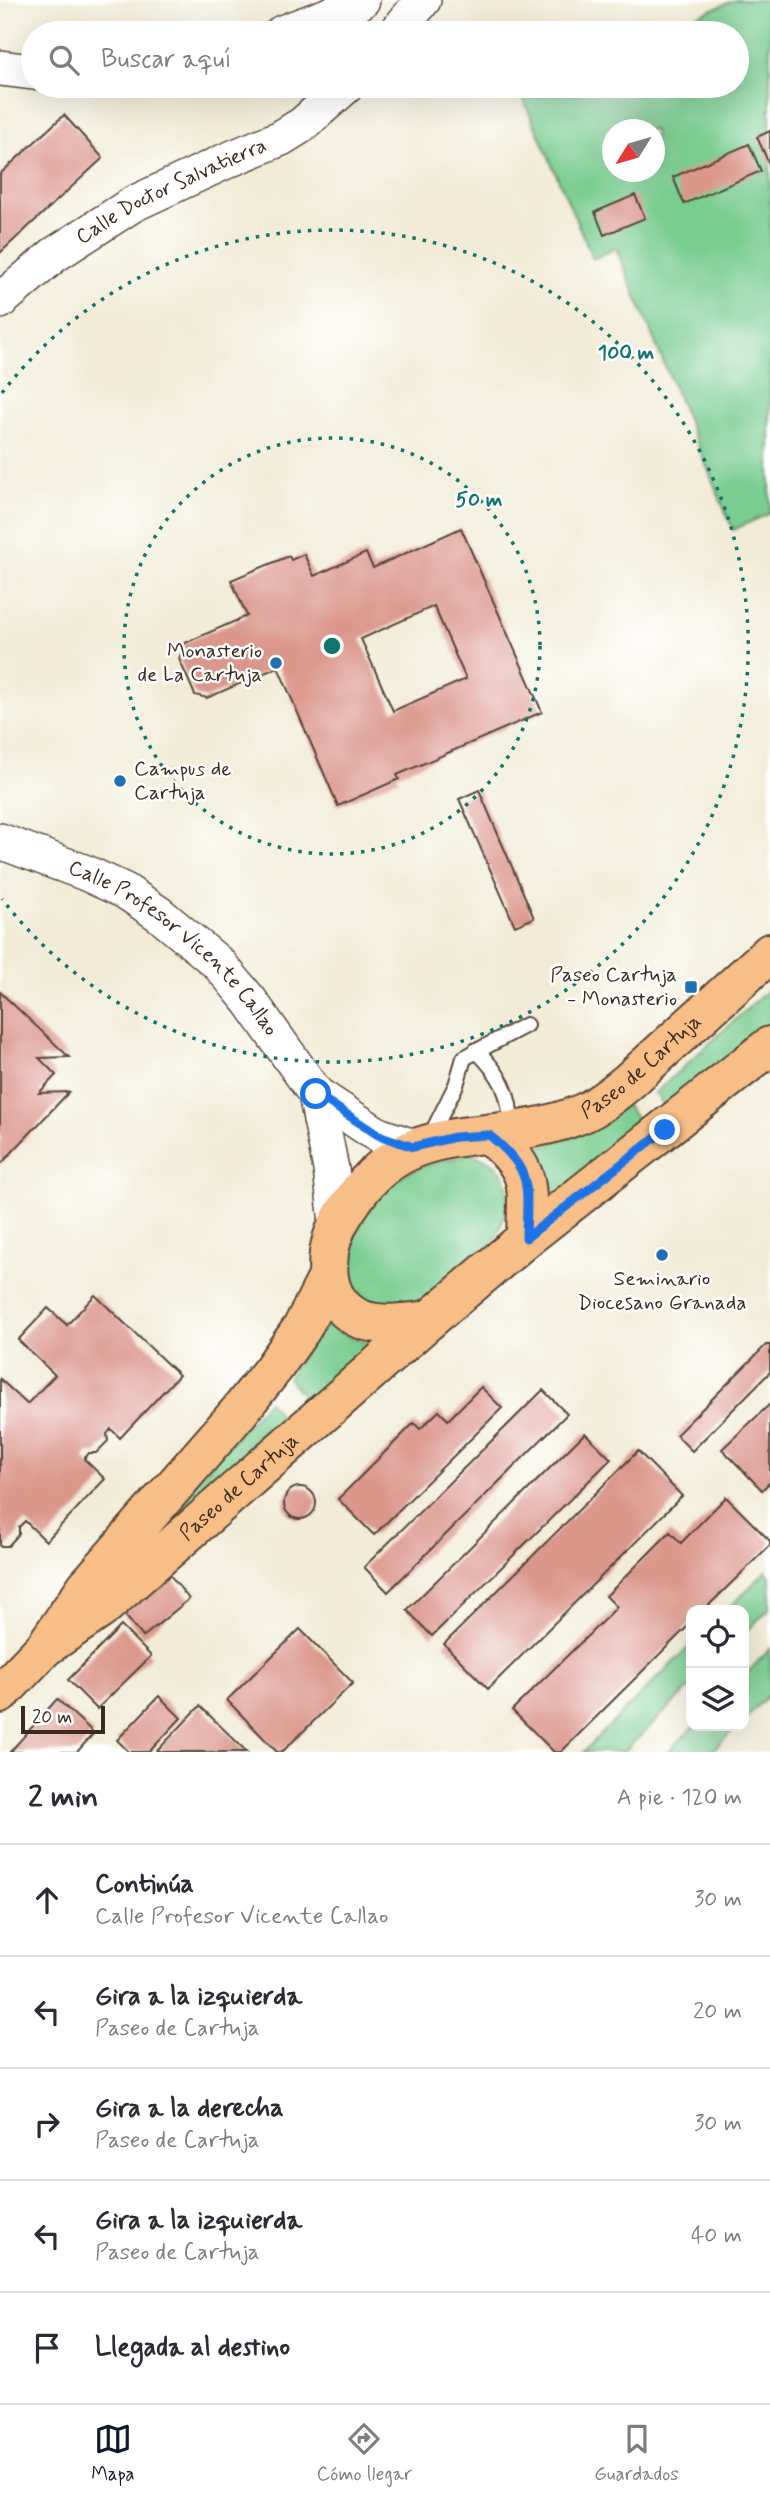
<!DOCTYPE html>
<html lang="es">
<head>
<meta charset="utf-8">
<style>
	body { margin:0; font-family:Mynerve,sans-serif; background:#f2f2f3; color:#2b2b33 }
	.controls { position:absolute; right:21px; bottom:21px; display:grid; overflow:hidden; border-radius:14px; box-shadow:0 7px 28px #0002 }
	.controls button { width:63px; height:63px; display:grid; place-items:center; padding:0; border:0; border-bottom:2px solid #e1e1e2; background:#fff; color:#2b2b33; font:35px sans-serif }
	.compass { position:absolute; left:602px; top:119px; width:63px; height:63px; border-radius:50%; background:#fff; box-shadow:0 7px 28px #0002; rotate:233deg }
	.scale { position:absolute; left:21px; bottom:18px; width:84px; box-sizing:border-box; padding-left:7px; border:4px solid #3b2a1e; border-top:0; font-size:19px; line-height:24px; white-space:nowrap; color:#3b2a1e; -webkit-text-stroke:5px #fff; paint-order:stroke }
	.stop { position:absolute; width:21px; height:21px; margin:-16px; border:5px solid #1a73e8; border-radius:50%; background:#fff }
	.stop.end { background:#1a73e8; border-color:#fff; box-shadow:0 2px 7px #0008 }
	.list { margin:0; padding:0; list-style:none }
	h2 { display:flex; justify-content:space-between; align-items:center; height:91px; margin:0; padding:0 28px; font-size:30px }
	h2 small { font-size:23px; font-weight:400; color:#7c7c81 }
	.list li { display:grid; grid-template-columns:46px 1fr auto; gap:21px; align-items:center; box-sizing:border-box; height:112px; padding:0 28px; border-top:2px solid #e1e1e2 }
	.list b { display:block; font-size:26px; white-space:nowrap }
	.list p { margin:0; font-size:23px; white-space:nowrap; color:#7c7c81 }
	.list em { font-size:23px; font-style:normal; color:#7c7c81 }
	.icon { flex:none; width:38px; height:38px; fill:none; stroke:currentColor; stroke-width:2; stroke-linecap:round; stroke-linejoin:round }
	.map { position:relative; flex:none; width:770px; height:1752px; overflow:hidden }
	.search { position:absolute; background:#fff; box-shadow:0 7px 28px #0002; left:21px; right:21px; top:21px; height:77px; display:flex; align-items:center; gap:18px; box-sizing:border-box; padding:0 24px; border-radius:38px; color:#7c7c81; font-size:26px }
	.sheet { height:651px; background:#fff }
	nav { display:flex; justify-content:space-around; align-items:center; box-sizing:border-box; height:98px; border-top:2px solid #e1e1e2; background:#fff; font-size:19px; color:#7c7c81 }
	nav a { display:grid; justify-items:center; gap:4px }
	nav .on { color:#111827 }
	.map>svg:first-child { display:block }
	.green { fill:#7acd90; stroke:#5a7c57; stroke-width:2; fill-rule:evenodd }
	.building { fill:#db978b; fill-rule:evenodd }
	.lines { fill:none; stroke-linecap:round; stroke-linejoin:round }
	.service-casing { stroke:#56473a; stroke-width:18 }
	.tertiary-casing { stroke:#56473a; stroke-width:38 }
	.primary-casing { stroke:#56473a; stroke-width:42 }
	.service { stroke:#fff; stroke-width:14 }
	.tertiary { stroke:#fff; stroke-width:35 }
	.primary { stroke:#f7be87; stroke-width:38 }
	.route { stroke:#1a73e8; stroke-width:9 }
	.ring { fill:none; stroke:#0f766e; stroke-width:3.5; stroke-dasharray:3.5 7 }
	.poi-dot { fill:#1f6fb2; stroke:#fff; stroke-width:2.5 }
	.labels { text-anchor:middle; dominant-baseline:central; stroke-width:5; stroke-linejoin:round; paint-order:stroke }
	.street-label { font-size:21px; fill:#3b2a1e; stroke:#fff }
	.poi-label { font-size:21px; fill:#3b2a1e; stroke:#fff; text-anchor:end }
	.centre { fill:#0f766e; stroke:#fff; stroke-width:3.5 }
	.ring-label { font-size:21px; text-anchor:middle; font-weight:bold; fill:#0f766e; stroke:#fff; stroke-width:5; stroke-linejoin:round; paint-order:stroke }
</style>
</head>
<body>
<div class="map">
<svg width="770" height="1752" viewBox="0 0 770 1752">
	<rect width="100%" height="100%" fill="#fff"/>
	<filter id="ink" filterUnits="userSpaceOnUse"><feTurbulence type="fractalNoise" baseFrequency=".0143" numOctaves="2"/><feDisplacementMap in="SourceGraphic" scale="14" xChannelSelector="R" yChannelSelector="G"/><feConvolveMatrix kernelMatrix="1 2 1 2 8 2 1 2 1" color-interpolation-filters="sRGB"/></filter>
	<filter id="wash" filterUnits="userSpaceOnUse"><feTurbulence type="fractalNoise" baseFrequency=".00686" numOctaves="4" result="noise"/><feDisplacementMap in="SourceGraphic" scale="28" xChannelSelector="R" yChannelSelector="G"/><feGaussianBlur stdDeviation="1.57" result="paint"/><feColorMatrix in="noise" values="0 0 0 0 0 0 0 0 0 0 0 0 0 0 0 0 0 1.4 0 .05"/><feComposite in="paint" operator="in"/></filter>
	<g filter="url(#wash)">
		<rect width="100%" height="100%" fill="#f2ecd6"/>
		<g class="green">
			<path d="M735 0H770V513L733 530 616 248 593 259 519 89 527 86H737V33H654ZM612 130H654V172H612Z"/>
			<polygon points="770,988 770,1029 668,1111 655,1093"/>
			<path d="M626 1105 645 1129 549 1208C548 1185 546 1167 533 1149L578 1135Z"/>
			<path d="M471 1154C477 1156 486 1158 491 1162 521 1179 504 1225 490 1248 483 1259 467 1268 457 1276 449 1282 441 1291 432 1296 419 1301 404 1304 390 1304 309 1308 360 1206 396 1180 421 1163 443 1160 471 1154Z"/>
			<polygon points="324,1320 349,1336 377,1346 311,1406 288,1378"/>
			<polygon points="268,1401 288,1426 185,1515 175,1505"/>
			<polygon points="766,1571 770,1576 770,1608 744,1634 744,1610 727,1610"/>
			<polygon points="691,1645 691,1686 627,1749 623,1752 583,1752"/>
			<polygon points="770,1649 770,1693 744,1720 744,1676"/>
			<polygon points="694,1726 738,1726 711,1752 668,1752"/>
		</g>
		<g id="blocks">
			<g class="building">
				<polygon points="64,115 103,158 0,253 0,174"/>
				<polygon points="770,131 770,166 757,137"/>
				<polygon points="749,144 761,171 684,204 673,177"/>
				<polygon points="635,195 645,218 604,235 595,212"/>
				<path d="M461 528 542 712 397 775 399 779 338 806 278 667 207 698 195 695 179 659 185 643 247 616 231 580 289 556 291 560 304 554 314 576 366 553 373 568ZM434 606 466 679 393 711 361 639Z"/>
				<polygon points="479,790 534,918 515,926 459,799"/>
				<polygon points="0,992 69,1057 39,1058 56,1075 39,1093 69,1092 0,1165"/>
				<polygon points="95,1295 179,1375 120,1438 111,1429 107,1434 108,1441 96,1453 89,1453 84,1459 105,1479 46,1541 25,1521 19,1527 19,1534 8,1546 0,1546 0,1379 27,1404 55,1375 18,1340 48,1308 67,1325"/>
				<polygon points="766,1345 770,1345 770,1372 692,1451 676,1435"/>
				<polygon points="481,1387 502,1408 374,1535 338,1499 414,1423 420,1429 439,1411 448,1420"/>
				<polygon points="543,1390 567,1414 388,1592 364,1567"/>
				<polygon points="770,1404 770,1482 762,1490 722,1449"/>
				<polygon points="585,1433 611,1459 432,1636 407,1610"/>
				<polygon points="638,1451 682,1496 488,1689 444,1644"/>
				<circle cx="300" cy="1503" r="16"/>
				<polygon points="726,1497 770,1541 770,1545 704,1610 691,1610 691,1623 561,1752 554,1752 512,1710 617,1607 606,1596 670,1532 681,1543"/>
				<polygon points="170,1575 189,1599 143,1637 123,1613"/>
				<polygon points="121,1626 151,1656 97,1709 68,1680"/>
				<polygon points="300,1629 353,1683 282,1752 277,1752 227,1700"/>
				<polygon points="159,1696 181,1718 149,1752 129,1752 117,1740"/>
				<polygon points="57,1699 94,1733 77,1752 10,1752"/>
				<polygon points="200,1706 247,1752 156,1752"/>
			</g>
		</g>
	</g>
	<g filter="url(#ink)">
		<use href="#blocks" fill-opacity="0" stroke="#56473a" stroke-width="2"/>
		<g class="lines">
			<defs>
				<g id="service">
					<path d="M476 1050C501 1075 511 1093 511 1129"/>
					<polyline points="429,1139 456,1085 464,1058 526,1025"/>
				</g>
				<g id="tertiary">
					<polyline points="282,33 354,6 362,0"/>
					<polyline points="396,33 423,0"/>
					<polyline points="0,68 33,72"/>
					<path id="s1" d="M0 301 54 255 133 204 228 160 281 138 302 125 346 86"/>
					<path id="s2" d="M0 841 86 873 125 891 159 914 218 963 230 977 250 1001 316 1094 378 1135 413 1147"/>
					<polyline points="316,1094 331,1169 337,1223"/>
				</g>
				<g id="primary">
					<path d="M489 1135C534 1171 527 1185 526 1238"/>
					<path id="s3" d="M429 1320C405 1323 372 1329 351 1314 330 1299 326 1277 329 1253 332 1232 341 1217 353 1200 412 1112 498 1150 583 1113 599 1106 613 1094 627 1083L770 953"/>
					<path id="s4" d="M45 1647 101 1609 429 1320 526 1238 770 1046"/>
					<polyline points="0,1694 45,1647 86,1587 238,1413 273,1369 302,1328 328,1277"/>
				</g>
			</defs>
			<use href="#service" class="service-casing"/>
			<use href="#tertiary" class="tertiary-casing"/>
			<use href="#primary" class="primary-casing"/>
			<use href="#service" class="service"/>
			<use href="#tertiary" class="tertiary"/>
			<use href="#primary" class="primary"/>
		</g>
	</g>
	<g class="lines" filter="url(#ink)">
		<path class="route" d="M316 1094 378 1135 413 1147 455 1137 489 1135C534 1171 527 1185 526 1238L665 1130"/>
	</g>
	<g class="ring">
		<circle cx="332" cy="646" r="208"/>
		<path d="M2 393A416 416 0 1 1 2 899"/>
	</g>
	<g class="poi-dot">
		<circle cx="276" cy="663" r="7"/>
		<circle cx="120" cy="781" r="7"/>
		<rect x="684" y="980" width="14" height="14" rx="3.5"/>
		<circle cx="662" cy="1255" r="7"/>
	</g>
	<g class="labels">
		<g class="street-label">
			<text stroke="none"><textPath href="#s1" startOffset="205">Calle Doctor Salvatierra</textPath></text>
			<text stroke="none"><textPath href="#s2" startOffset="208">Calle Profesor Vicente Callao</textPath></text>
			<text stroke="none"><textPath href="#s3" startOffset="536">Paseo de Cartuja</textPath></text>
			<text stroke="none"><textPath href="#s4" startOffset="252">Paseo de Cartuja</textPath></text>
		</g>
		<g class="poi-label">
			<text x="262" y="651">Monasterio<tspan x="262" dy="24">de La Cartuja</tspan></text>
			<text x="134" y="769" text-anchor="start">Campus de<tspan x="134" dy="24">Cartuja</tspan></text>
			<text x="677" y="975">Paseo Cartuja<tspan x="677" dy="24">- Monasterio</tspan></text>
			<text x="662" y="1279" text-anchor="middle">Seminario<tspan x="662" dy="24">Diocesano Granada</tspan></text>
		</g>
	</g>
	<circle cx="332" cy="646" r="10" class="centre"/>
	<g class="ring-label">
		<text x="626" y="359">100 m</text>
		<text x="479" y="506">50 m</text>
	</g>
</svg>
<div class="controls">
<button><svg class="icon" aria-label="locate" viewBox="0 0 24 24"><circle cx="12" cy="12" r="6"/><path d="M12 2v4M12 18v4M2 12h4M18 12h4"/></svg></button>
<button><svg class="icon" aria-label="layers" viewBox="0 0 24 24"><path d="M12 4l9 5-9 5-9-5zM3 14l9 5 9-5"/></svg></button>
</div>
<svg class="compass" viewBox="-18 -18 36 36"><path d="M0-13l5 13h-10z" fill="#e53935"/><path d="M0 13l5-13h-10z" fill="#7c7c81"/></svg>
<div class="scale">20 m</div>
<div class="stop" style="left:316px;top:1094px"></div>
<div class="stop end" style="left:665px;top:1130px"></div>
<div class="search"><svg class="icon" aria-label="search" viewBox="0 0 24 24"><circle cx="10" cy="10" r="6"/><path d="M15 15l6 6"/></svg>Buscar aquí</div>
</div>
<section class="sheet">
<h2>2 min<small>A pie · 120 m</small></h2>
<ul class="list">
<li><svg class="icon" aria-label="ahead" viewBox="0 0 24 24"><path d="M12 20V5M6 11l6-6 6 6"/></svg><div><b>Continúa</b><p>Calle Profesor Vicente Callao</p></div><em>30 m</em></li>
<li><svg class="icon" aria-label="left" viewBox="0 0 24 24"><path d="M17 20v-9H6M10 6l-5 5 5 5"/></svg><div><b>Gira a la izquierda</b><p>Paseo de Cartuja</p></div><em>20 m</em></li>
<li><svg class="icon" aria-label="right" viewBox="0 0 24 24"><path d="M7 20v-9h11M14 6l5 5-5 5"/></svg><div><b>Gira a la derecha</b><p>Paseo de Cartuja</p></div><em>30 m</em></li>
<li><svg class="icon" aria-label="left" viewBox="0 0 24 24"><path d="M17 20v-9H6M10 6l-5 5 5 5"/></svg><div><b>Gira a la izquierda</b><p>Paseo de Cartuja</p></div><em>40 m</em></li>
<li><svg class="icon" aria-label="arrive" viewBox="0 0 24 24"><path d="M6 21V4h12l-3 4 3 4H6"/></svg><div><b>Llegada al destino</b></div></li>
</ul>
</section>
<nav>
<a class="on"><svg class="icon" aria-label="map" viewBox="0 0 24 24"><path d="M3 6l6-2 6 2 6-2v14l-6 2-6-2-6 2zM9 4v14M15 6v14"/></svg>Mapa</a>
<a><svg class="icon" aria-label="directions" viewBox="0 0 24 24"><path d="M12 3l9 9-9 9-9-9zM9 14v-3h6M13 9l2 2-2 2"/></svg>Cómo llegar</a>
<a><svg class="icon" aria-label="saved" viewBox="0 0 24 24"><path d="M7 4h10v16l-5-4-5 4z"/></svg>Guardados</a>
</nav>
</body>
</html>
